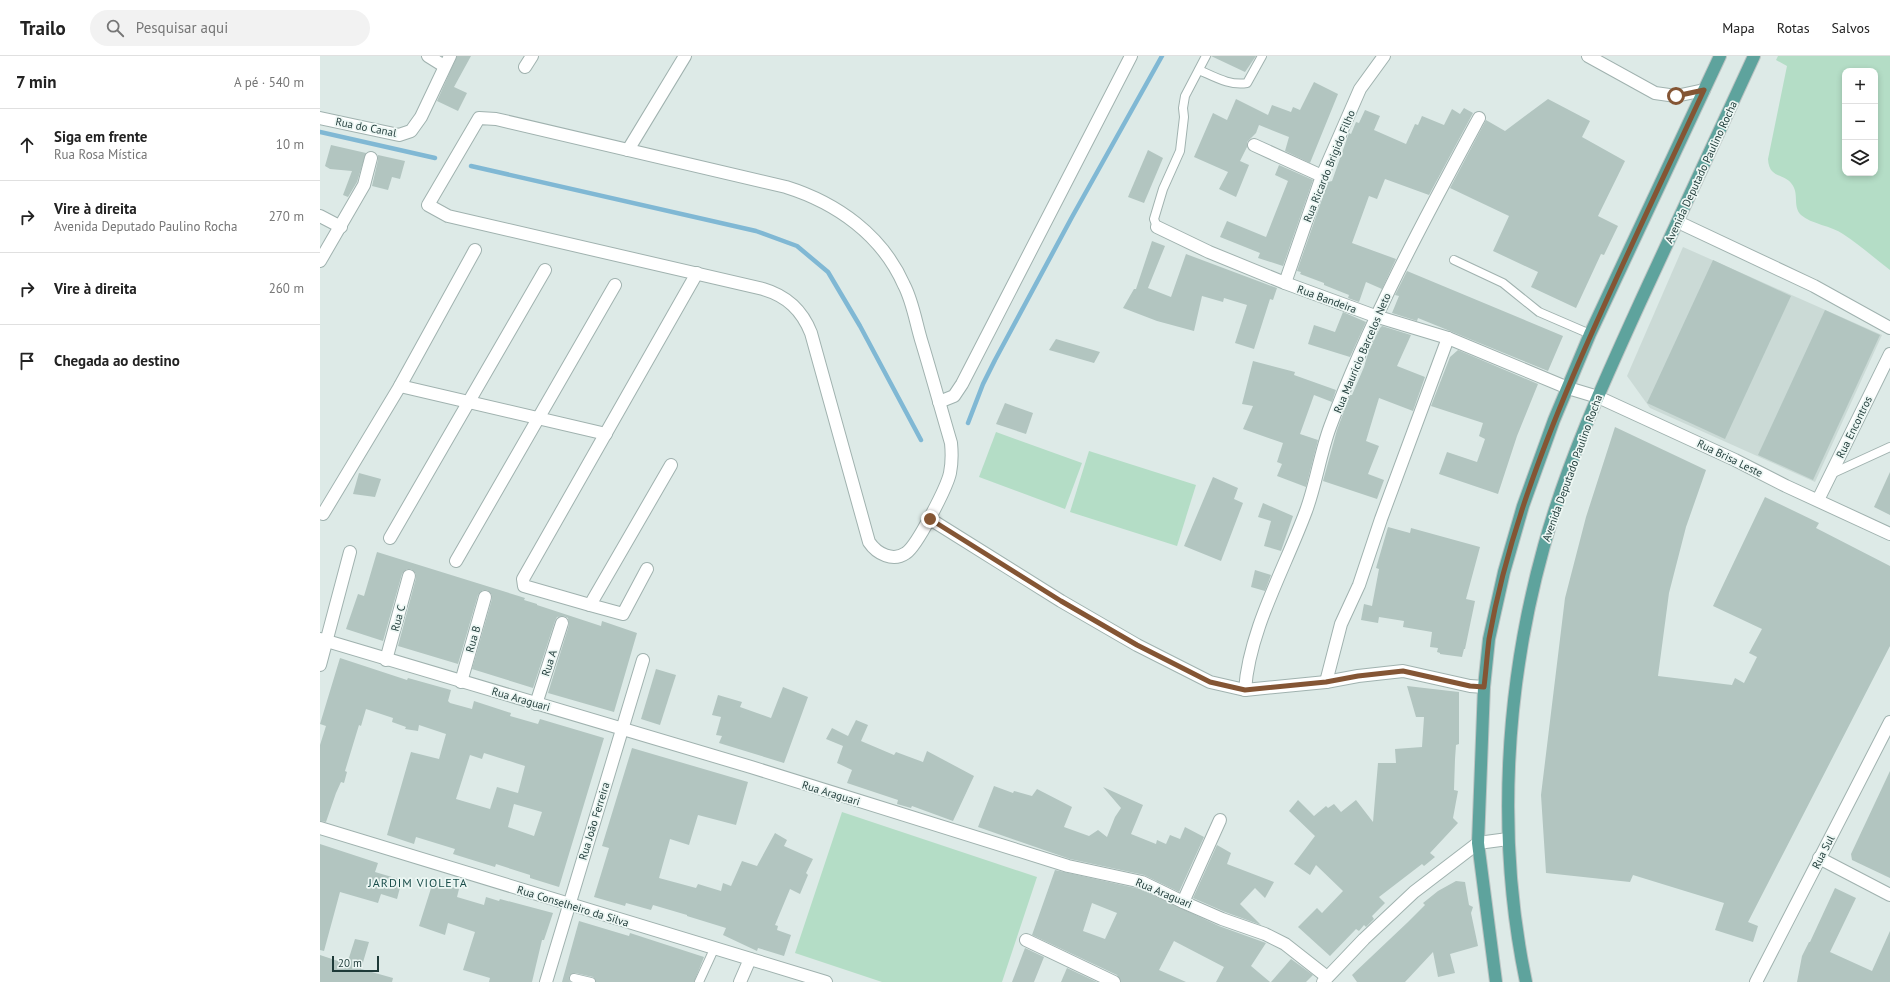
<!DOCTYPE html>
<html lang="pt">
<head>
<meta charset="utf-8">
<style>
	body { margin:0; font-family:"PT Sans",sans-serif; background:#f2f2f2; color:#222 }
	.controls { position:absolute; right:12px; top:12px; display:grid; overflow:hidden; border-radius:8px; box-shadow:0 2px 6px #0003 }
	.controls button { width:36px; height:36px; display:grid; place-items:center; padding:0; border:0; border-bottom:1px solid #e0e0e0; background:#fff; color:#222; font:20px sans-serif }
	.scale { position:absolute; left:12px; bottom:10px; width:47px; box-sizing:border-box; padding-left:4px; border:2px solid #1e3a38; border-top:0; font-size:11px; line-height:14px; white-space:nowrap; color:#1e3a38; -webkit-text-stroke:3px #edf7f4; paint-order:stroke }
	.stop { position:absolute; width:12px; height:12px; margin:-9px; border:3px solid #845534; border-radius:50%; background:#fff }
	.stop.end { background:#845534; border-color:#fff; box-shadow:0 1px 4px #0008 }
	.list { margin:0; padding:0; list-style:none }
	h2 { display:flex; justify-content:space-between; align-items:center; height:52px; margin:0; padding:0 16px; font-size:17px }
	h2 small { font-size:13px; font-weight:400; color:#767676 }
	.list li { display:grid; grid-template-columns:26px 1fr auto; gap:12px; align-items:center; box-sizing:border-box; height:72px; padding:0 16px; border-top:1px solid #e0e0e0 }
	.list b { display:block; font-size:15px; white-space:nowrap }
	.list p { margin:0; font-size:13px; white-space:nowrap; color:#767676 }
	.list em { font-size:13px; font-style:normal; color:#767676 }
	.icon { flex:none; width:22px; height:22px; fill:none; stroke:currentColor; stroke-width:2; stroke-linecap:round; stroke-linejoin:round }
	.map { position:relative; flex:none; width:1570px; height:926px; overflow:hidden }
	header { display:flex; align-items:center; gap:24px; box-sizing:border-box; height:56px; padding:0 20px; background:#fff; border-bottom:1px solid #e0e0e0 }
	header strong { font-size:19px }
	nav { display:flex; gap:22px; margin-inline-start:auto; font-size:14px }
	.search { width:280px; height:36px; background:#f2f2f2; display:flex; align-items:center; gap:10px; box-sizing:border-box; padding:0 14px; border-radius:22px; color:#767676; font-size:15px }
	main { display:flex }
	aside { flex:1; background:#fff }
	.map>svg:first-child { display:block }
	.built { fill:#cbdad6 }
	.green { fill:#b4ddc6; fill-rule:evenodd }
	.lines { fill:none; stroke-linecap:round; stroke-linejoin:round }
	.stream { stroke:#80b8d4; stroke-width:4.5 }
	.building { fill:#b2c5c0; fill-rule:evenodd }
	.service-casing { stroke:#a0b2af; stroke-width:10 }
	.minor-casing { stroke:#a0b2af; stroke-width:14 }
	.tertiary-casing { stroke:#a0b2af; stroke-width:14 }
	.primary-casing { stroke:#bcc4c3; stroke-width:14 }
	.service { stroke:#fff; stroke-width:8 }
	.minor { stroke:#fff; stroke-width:12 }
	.tertiary { stroke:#fff; stroke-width:12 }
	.primary { stroke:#5ea39d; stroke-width:12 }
	.route { stroke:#845534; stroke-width:5 }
	.labels { text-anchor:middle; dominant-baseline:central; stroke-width:3.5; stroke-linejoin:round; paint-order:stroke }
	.street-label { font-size:11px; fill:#1e3a38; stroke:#edf7f4 }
	.neighbourhood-label { font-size:12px; letter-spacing:1px; fill:#194d4a; stroke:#edf7f4 }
</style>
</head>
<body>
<header>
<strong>Trailo</strong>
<div class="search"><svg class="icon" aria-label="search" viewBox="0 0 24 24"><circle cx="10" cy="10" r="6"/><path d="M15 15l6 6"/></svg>Pesquisar aqui</div>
<nav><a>Mapa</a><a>Rotas</a><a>Salvos</a></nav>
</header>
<main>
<aside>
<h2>7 min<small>A pé · 540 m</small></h2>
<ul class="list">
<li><svg class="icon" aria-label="ahead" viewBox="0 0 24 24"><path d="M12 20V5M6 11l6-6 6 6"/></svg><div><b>Siga em frente</b><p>Rua Rosa Mística</p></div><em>10 m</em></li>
<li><svg class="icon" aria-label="right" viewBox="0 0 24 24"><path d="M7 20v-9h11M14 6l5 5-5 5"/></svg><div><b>Vire à direita</b><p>Avenida Deputado Paulino Rocha</p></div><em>270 m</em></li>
<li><svg class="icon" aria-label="right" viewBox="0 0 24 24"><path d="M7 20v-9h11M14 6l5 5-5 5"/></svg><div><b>Vire à direita</b></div><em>260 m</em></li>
<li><svg class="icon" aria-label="arrive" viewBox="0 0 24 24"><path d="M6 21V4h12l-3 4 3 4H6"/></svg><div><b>Chegada ao destino</b></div></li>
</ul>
</aside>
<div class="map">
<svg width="1570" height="926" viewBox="0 0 1570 926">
	<rect width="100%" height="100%" fill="#ddeae7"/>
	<polygon class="built" points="1363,191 1562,279 1495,426 1330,352 1307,320"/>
	<g class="green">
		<path d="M1458 0H1570V214C1554 202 1540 189 1523 178 1512 170 1491 168 1481 159 1472 150 1480 137 1471 127 1462 117 1449 122 1448 103L1467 10 1456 4ZM1525 15H1555V117H1525Z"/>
		<polygon points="676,376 762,407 745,453 659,421"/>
		<polygon points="769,395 876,429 857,490 750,456"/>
		<polygon points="522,756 717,821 682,926 562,926 475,897"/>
	</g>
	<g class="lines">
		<g class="stream">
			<polyline points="0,76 115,102"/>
			<polyline points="151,110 436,175 477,190 508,216 540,270 601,384"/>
			<polyline points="648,367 663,328 675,304 752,161 842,0"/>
		</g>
	</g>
	<g class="building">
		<polygon points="137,0 151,0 134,31 147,37 138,55 117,45"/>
		<polygon points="891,0 936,0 925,16"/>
		<polygon points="994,26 1018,38 990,107 965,95 969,81 939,69 936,77 927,86 927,91 920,105 929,109 916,141 899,133 908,116 874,101 893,57 907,64 916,43 948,59 952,49 971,56 973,51 980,54"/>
		<polygon points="1228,43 1270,65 1262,81 1305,105 1278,160 1298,170 1284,199 1281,198 1256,252 1211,231 1218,216 1173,195 1189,160 1130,132 1166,64 1185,75"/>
		<polygon points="1144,52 1153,57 1109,139 1065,123 1057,143 1049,140 1032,187 1076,203 1062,233 1046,226 1039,246 1028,242 1029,239 1004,229 1004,227 980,218 981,216 977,215 1008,126 1012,125 1029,77 1031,78 1036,66 1039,67 1045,54 1060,60 1054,74 1086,88 1095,68 1098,69 1102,60 1124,69 1132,53 1140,58"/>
		<polygon points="11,89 46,97 37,126 28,141 23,139 32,115 10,113 5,110"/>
		<polygon points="828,94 843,102 824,147 808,141"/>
		<polygon points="58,99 85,105 80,123 72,121 68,134 52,130 58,104"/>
		<polygon points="959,109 993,124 963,210 938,202 940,197 900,181 907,165 946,181 968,125 955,119"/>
		<polygon points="832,185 845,190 828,232 851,241 866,198 957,232 953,244 950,243 934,293 915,287 927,249 904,242 903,246 882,240 874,275 837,265 803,252 814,233 816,233"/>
		<polygon points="1393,204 1471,240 1405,383 1327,347"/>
		<polygon points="1087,215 1243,280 1228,315 1098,262 1097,265 1072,257 1079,240 1075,239"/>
		<polygon points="1505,254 1560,279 1493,424 1438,399"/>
		<polygon points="1023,256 1046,266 1030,301 988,288 994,269 1015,276"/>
		<polygon points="1062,270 1091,279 1077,310 1105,321 1093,355 1059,342 1046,385 1059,390 1048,418 1064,424 1057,443 1003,425 1017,374 1030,339 1032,339 1044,311 1049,294 1060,272"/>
		<polygon points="736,283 780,296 774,307 729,294"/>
		<polygon points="1138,294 1218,328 1197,380 1178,438 1119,418 1127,396 1157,406 1165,383 1159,380 1163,367 1111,350 1130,301"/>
		<polygon points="933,305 975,316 974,319 1016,334 1012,346 994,339 980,378 998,384 986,431 957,420 962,408 957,406 963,387 923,373 933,350 922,348"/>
		<polygon points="685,347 713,357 706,378 676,368"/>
		<polygon points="1295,371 1386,414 1366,471 1349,537 1338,620 1412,629 1415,622 1424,627 1437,601 1429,597 1442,573 1393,550 1445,441 1499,467 1496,472 1570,510 1570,590 1428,866 1438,870 1433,886 1395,874 1404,847 1313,819 1310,826 1226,817 1221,739 1245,542 1266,461"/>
		<polygon points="1570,416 1570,459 1554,451"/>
		<polygon points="39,417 61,423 55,441 33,438"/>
		<polygon points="893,421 918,432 914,443 923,447 901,505 864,490"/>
		<polygon points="943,447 973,460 961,495 944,490 951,465 938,461"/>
		<polygon points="1068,471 1090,477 1091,472 1160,491 1146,543 1155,545 1145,593 1144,593 1142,601 1120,598 1120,597 1117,596 1118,592 1110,591 1112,576 1083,571 1084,565 1059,561 1058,567 1041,564 1044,548 1052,550 1059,513 1056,512"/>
		<polygon points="57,496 205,542 204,544 217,548 217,549 281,570 282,565 317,577 294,656 228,637 249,569 248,562 244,560 237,561 235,565 213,632 152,613 172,543 172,539 167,534 163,534 158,539 138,608 78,590 96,522 96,518 91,513 87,513 82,518 63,585 26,573 38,538 44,540"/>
		<polygon points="935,514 951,519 945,535 931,531"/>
		<path d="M20 602 87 624 88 622 131 634 128 645 130 647 152 653 154 645 191 657 190 660 218 668 220 663 284 682 239 831 210 822V819L176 808 175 811 133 798 135 793 96 781 94 788 67 779 91 696 119 703 126 678 99 669 98 675 85 673 86 671 72 666 73 662 46 653 41 670 39 669 25 715 27 716 24 727 21 726 16 737 6 766 0 765V689L6 670 0 668ZM164 697 205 710 198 737 177 731 170 753 136 743 150 699 162 703ZM194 748 222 756 214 780 188 771Z"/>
		<polygon points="336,613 356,619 340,669 321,663"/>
		<polygon points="1087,630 1139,636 1139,688 1136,689 1135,703 1134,734 1138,735 1133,762 1138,767 1110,797 1115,801 1104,810 1102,808 1059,841 1065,847 1052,860 1054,863 1046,871 1044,869 1039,875 1036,873 1010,900 978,871 997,852 1002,857 1023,835 996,809 990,819 974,808 995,780 969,755 978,744 994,760 1006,750 1008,752 1014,748 1021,756 1036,744 1053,766 1058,707 1076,707 1075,693 1102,691 1104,661 1096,661"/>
		<polygon points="463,631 488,641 464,707 399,687 402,680 396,679 401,661 392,659 398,639 422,646 420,651 451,662"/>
		<polygon points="536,664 548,669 541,685 574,699 576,696 603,706 607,695 654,720 633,765 592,750 591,752 577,748 578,744 527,727 532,714 517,707 523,690 506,683 512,672 528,680"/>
		<polygon points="312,692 428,726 416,769 378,759 369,789 350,783 339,822 376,832 378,828 401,835 403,827 411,830 422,805 437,810 455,777 467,784 464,790 493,803 486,817 488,819 480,838 470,833 455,869 458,870 457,874 471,879 464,900 438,892 437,895 403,879 406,872 367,860 367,859 333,849 331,854 306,847 305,850 274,841 289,792 282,790"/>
		<polygon points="1570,715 1570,822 1532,804 1531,798"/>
		<polygon points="674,730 693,737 694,735 712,740 717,733 752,751 744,771 769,780 778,774 787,781 795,761 801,752 783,731 823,749 811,778 836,788 837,784 846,788 850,779 860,783 865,771 884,781 859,836 824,819 750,803 658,771"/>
		<polygon points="0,788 58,807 55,816 82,824 77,843 61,838 58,847 20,836 4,895 0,894"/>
		<polygon points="897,789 911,797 907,808 954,826 945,842 935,832 920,848 941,869 905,856 873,842"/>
		<path d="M735 814 820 833 899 870 946 887 931 910 950 926H896L904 911 854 885 839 914 866 926H801L797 919 712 879ZM772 847 797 857 785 883 763 875Z"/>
		<polygon points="1136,825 1145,826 1149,849 1153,851 1151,857 1158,890 1130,898 1135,917 1118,921 1113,896 1085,926 1037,926 1032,919 1088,866 1105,849 1103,847 1118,835"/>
		<polygon points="113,826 139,833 137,841 164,849 166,841 179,845 180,843 233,857 224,884 222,884 212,926 169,926 170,922 143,914 155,876 128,867 125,879 99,870"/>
		<polygon points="1515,832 1536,842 1510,896 1552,915 1570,875 1570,926 1477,926 1482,900 1489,886 1490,886"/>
		<polygon points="259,865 309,880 310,877 384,901 374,926 276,926 273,921 255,917 249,920 250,926 242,926"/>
		<polygon points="35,883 49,886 41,913 73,922 72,926 0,926 0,899 27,908"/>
		<polygon points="705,892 724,901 714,926 692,926"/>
		<polygon points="971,903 993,919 986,926 951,926"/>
		<polygon points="747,912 777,926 741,926"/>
	</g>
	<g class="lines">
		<defs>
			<g id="service">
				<path d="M879 14C895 21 910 30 927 27L942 0"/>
				<polyline points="837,171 834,163 843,133 860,95 864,61 863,52 865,40 886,0"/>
				<polyline points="1134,204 1183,227 1219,256 1270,278"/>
				<polyline points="1511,418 1570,391"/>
				<polyline points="254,922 271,926"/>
				<polyline points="379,926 395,891"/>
			</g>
			<g id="minor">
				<polyline points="108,0 124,10"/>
				<polyline points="1268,0 1335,37 1356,40 1384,34"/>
				<polyline points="205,11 212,0"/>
				<polyline points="0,62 79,79 91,75 101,61 130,0"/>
				<path d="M159 62 176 63 466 131C517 147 562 179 584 229 593 246 596 268 602 287 612 320 621 353 631 387 632 397 632 407 630 417 627 431 597 490 586 497 573 506 557 498 549 486L491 277C482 254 467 240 443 233L128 160 108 149Z"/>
				<polyline points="934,89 1002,120"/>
				<polyline points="308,94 365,0"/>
				<polyline points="0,160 21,171"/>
				<polyline points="837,171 889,196 965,227 1055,260 1128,282 1248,332 1278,341 1415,404 1466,430 1570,478"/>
				<polyline points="0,205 44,129 51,102"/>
				<polyline points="965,227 1002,120 1040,33 1064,0"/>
				<polyline points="80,330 286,378"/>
				<polyline points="619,346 634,340 642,328 811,0"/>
				<polyline points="351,409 270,549 204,530 203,523 377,217"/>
				<polyline points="1498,444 1570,298"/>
				<polyline points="3,458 80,330 155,194"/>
				<polyline points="610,463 741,545 817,589 890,626 925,634 1006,626 1038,620 1083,615 1150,630 1164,631"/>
				<polyline points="70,482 225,214"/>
				<polyline points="136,505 295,229"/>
				<polyline points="270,549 303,558 327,513"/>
				<polyline points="0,583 431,711 748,810 822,826 863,846 902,863 945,878 965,888 1007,921"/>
				<polyline points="66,604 89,520"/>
				<polyline points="0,609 30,496"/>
				<polyline points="141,626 165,541"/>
				<polyline points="1006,626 1021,568 1039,529 1061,463 1128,282"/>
				<path d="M925 634C929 574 965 512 986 455 996 428 1000 398 1010 371 1050 263 1105 162 1159 62"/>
				<polyline points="216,648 242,567"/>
				<polyline points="0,772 506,926"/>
				<polyline points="1499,802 1570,839"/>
				<polyline points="863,846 900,764"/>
				<polyline points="706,884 794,926"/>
				<polyline points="226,926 323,604"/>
				<polyline points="420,926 430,903"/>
				<polyline points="1003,926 1044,883 1094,836 1158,787 1188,783"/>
				<polyline points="1436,926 1570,666"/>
			</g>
			<polyline id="tertiary" points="1358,166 1494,230 1570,272"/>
			<g id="primary">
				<polyline points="1176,926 1158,787 1164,631 1169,583 1184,516 1203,450 1234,364 1270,278 1400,0"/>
				<path d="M1206 926C1176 783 1185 630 1224 490 1248 403 1286 321 1323 240 1360 160 1397 80 1434 0"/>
			</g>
		</defs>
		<use href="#service" class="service-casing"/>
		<use href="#minor" class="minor-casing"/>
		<use href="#tertiary" class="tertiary-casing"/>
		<use href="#primary" class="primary-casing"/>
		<use href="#service" class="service"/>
		<use href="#minor" class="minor"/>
		<use href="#tertiary" class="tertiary"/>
		<use href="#primary" class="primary"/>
	</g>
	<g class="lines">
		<path class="route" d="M610 463 741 545 817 589 890 626 925 634 1006 626 1038 620 1083 615 1150 630 1164 631C1166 615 1167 599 1169 583 1185 492 1217 405 1253 320 1294 224 1340 129 1384 34L1356 40"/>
	</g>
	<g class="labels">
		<g class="street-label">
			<text transform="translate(46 71) rotate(11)">Rua do Canal</text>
			<text transform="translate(1009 110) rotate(-68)">Rua Ricardo Brigido Filho</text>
			<text transform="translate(1381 116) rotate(-65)">Avenida Deputado Paulino Rocha</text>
			<text transform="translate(1007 243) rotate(20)">Rua Bandeira</text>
			<text transform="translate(1042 297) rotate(-67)">Rua Mauricio Barcelos Neto</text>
			<text transform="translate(1534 371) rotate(-64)">Rua Encontros</text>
			<text transform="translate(1410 402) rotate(26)">Rua Brisa Leste</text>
			<text transform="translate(1252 412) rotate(-70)">Avenida Deputado Paulino Rocha</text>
			<text transform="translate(78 562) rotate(-75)">Rua C</text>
			<text transform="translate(153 583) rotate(-74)">Rua B</text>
			<text transform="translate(229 607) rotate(-72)">Rua A</text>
			<text transform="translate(201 643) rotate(16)">Rua Araguari</text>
			<text transform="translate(511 737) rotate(17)">Rua Araguari</text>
			<text transform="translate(274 765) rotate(-73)">Rua João Ferreira</text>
			<text transform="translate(1503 796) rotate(-63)">Rua Sul</text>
			<text transform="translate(844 837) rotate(23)">Rua Araguari</text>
			<text transform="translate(253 850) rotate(17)">Rua Conselheiro da Silva</text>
		</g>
		<g class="neighbourhood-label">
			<text x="98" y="826">JARDIM VIOLETA</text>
		</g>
	</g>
</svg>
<div class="controls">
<button>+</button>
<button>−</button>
<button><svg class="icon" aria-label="layers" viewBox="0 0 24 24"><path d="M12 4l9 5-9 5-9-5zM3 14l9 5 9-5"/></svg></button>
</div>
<div class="scale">20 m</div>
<div class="stop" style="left:1356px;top:40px"></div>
<div class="stop end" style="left:610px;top:463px"></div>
</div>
</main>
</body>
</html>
